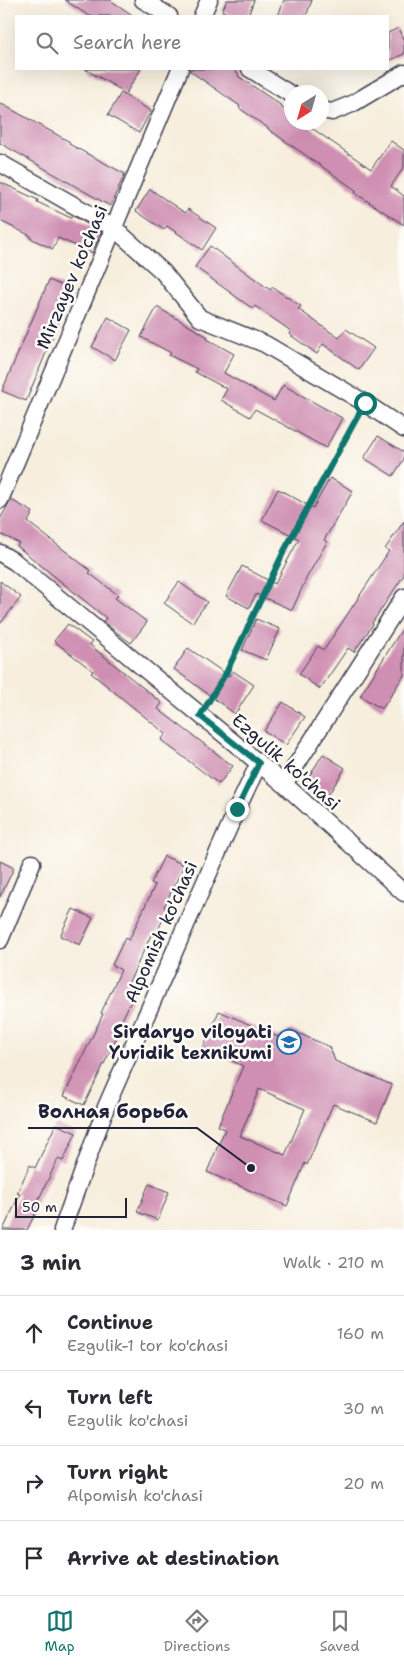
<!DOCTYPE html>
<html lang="en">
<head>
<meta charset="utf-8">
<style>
	body { margin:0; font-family:"Shantell Sans",sans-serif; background:#f2f2f3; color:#2b2b33 }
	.compass { position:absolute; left:284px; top:85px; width:45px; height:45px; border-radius:50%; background:#fff; box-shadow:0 5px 20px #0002; rotate:217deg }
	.scale { position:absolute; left:15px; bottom:12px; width:112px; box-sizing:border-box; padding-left:5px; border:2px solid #22223b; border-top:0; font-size:14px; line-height:18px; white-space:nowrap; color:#22223b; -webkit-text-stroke:4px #fdfcf7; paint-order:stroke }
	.stop { position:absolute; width:15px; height:15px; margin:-11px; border:4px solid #0f766e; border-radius:50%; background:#fff }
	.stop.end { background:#0f766e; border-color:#fff; box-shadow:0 1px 5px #0008 }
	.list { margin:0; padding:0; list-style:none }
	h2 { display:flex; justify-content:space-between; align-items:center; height:65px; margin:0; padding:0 20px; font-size:21px }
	h2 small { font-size:16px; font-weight:400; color:#7c7c81 }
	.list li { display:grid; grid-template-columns:32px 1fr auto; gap:15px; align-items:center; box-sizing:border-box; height:75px; padding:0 20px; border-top:1px solid #e1e1e2 }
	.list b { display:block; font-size:19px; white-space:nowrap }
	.list p { margin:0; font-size:16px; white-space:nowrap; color:#7c7c81 }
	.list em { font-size:16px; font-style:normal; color:#7c7c81 }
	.icon { flex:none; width:28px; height:28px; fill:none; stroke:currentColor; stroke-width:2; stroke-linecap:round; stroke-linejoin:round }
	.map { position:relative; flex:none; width:404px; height:1230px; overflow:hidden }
	.search { position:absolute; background:#fff; box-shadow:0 5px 20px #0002; left:15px; right:15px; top:15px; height:55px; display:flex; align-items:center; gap:12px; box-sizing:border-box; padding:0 18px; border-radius:0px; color:#7c7c81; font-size:19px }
	.sheet { height:365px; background:#fff }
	nav { display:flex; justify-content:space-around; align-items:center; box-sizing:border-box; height:70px; border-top:1px solid #e1e1e2; background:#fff; font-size:14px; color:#7c7c81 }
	nav a { display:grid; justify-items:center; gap:2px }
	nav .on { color:#0f766e }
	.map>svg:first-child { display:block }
	.building { fill:#cf8fb2; fill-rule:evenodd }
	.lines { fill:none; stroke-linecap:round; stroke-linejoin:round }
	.street-casing { stroke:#424153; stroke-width:19 }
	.path { stroke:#424153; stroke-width:2.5; stroke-dasharray:1 4; stroke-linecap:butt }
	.street { stroke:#fff; stroke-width:16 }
	.route { stroke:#0f766e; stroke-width:6 }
	.labels { text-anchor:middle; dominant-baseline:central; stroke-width:5; stroke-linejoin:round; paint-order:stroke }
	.street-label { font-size:18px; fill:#22223b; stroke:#fdfcf7 }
	.poi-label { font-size:18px; font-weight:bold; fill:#22223b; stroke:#fdfcf7; text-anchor:end }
	.leader { fill:none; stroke:#22223b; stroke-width:2 }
	.callout-dot { fill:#22223b; stroke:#fdfcf7; stroke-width:2 }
	.callout-label { font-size:19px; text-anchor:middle; font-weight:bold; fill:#22223b; stroke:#fdfcf7; stroke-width:5; stroke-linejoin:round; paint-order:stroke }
</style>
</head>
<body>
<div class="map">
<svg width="404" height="1230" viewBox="0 0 404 1230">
	<rect width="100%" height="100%" fill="#fdfcf7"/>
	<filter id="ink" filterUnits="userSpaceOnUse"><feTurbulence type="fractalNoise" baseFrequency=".02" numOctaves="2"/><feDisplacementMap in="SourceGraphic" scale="10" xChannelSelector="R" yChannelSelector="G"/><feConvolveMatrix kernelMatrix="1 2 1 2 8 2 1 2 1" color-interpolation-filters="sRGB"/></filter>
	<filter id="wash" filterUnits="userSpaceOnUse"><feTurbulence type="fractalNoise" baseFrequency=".0096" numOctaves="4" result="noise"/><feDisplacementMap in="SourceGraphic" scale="20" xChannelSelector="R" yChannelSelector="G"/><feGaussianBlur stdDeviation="1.12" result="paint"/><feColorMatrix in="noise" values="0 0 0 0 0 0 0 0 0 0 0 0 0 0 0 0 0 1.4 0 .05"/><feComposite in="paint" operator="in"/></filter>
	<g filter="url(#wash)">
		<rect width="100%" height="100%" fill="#f7eedd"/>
		<g id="blocks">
			<g class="building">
				<polygon points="65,0 110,0 134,16 89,16"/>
				<polygon points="227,0 254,0 248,16 235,16 222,11"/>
				<polygon points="284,0 312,0 306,16 278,16"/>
				<polygon points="398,28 404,41 404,54 388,61 388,33"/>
				<polygon points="85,69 141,69 126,93"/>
				<polygon points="190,69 232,69 239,74 238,76 282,106 281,107 292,114 292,122 303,122 371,169 391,141 404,150 404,167 391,186 404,196 404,225 355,193 357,191 268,129 268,128 239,108 240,106 190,71"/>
				<polygon points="121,93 151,111 139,133 108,115"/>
				<polygon points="0,103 70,142 69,144 125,174 110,206 0,143"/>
				<polygon points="0,182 38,200 37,202 71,218 72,216 77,218 101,232 92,253 58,238 53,249 30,238 31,236 0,221"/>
				<polygon points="150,189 185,213 188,209 216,228 202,250 167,226 164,230 136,211"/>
				<polygon points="210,246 270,290 272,287 301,306 298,309 339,338 346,329 374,348 359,370 323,344 317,354 289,334 291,331 255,306 253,309 195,267"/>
				<polygon points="49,280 72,290 26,401 2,391"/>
				<polygon points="157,307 208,337 207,339 234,354 224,373 274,401 283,385 342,418 326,448 255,409 250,417 221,400 227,389 195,372 197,369 169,355 171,353 141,337"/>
				<polygon points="108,317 131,330 115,360 92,347"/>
				<polygon points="378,436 404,452 404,459 393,476 364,458"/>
				<polygon points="330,478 353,491 324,540 327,542 307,577 292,610 256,594 249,608 226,596 242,566 275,584 299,539 262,520 278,489 313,508"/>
				<polygon points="11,500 33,512 28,522 91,571 89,573 118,595 115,598 147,622 131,643 103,622 106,618 17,546 19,543 0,534 0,519"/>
				<polygon points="404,521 404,575 372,623 373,624 354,652 348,648 320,689 299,674 318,646 324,650 389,551 385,549"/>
				<polygon points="0,581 21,597 0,624"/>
				<polygon points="179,582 207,602 192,623 164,603"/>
				<polygon points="256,619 280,629 266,660 242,650"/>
				<polygon points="68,624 92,642 90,645 162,703 158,709 233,766 219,784 161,740 166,734 91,673 93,671 54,641"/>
				<polygon points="404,626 404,675 382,709 360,696"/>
				<polygon points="188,648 229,676 233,671 254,685 235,714 174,669"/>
				<polygon points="283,702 305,717 286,745 264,731"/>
				<polygon points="323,754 345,768 327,797 305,783"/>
				<polygon points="164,856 184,865 164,907 168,909 155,936 151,935 125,991 134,995 115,1034 118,1035 84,1105 64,1096 103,1014 101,1013 121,970 112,965 125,938 129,940 155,885 151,883"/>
				<polygon points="0,861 14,868 0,897"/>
				<polygon points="73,909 93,918 80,945 60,936"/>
				<path d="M219 1011 278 1037 291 1030 330 1047 335 1061 392 1085 377 1122 333 1104 307 1165 305 1163 287 1206 207 1172 225 1129 218 1126 243 1066 203 1048ZM259 1089 305 1109 285 1155 240 1136Z"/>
				<polygon points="56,1124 76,1133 63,1161 58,1159 33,1211 36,1212 27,1230 3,1230 20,1194 17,1193 30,1165 35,1168"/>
				<polygon points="149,1184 169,1192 158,1220 137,1212"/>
			</g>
		</g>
	</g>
	<g filter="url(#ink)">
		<use href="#blocks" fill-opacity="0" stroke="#424153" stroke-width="1"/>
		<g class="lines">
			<defs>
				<g id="street">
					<polyline points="143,0 169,16"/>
					<polyline points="202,16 209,0"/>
					<polyline points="250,69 292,95"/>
					<polyline points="322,110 332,112 352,104 404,73"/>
					<polyline points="0,163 114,228 163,272 200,318 265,344 365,403 404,429"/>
					<polyline points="0,500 180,69"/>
					<polyline points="0,553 15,562 284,784 404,893"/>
					<polyline points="284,784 404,597"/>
					<polyline points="0,940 32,863"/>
					<polyline points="62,1230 106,1107 237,809 259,763"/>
				</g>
			</defs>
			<use href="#street" class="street-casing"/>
			<polyline class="path" points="209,702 226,673 284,551 358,416"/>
			<use href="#street" class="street"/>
		</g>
	</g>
	<g class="lines" filter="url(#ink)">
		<polyline class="route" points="237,809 259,763 200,716 226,673 284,551 365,403"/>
	</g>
	<defs>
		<symbol id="university-ring" viewBox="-11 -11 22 22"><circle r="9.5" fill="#fdfcf7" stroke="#1f6fb2" stroke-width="1.5"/><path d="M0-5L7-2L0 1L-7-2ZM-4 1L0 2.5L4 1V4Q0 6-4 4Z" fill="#1f6fb2"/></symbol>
	</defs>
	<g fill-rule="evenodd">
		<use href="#university-ring" x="275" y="1028" width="28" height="28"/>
	</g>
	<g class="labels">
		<g class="street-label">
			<text transform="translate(72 277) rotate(-67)">Mirzayev ko'chasi</text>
			<text transform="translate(286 762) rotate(41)">Ezgulik ko'chasi</text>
			<text transform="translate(161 932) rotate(-66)">Alpomish ko'chasi</text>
		</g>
		<g class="poi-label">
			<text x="272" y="1032">Sirdaryo viloyati<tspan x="272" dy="21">Yuridik texnikumi</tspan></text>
		</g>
	</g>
	<path class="leader" d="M251 1168L197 1128H28"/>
	<circle class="callout-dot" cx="251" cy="1168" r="5"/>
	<g class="callout-label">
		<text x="113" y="1118">Волная борьба</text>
	</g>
</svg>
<svg class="compass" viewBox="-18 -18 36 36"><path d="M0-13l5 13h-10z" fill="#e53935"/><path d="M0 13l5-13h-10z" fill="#7c7c81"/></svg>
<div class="scale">50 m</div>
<div class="stop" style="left:365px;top:403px"></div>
<div class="stop end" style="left:237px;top:809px"></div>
<div class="search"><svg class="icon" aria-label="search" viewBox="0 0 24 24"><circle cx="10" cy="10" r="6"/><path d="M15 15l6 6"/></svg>Search here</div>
</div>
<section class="sheet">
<h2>3 min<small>Walk · 210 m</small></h2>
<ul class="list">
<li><svg class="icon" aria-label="ahead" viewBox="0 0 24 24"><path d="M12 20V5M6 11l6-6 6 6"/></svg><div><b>Continue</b><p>Ezgulik-1 tor ko'chasi</p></div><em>160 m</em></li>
<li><svg class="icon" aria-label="left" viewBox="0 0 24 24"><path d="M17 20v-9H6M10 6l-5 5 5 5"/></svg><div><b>Turn left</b><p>Ezgulik ko'chasi</p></div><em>30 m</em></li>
<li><svg class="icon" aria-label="right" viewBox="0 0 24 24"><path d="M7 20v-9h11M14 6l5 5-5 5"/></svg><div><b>Turn right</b><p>Alpomish ko'chasi</p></div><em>20 m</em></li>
<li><svg class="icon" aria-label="arrive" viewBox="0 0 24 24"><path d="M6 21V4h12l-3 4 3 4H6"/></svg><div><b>Arrive at destination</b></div></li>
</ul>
</section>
<nav>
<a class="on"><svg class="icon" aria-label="map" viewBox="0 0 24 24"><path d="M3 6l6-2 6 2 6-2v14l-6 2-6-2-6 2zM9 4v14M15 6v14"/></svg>Map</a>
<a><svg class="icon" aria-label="directions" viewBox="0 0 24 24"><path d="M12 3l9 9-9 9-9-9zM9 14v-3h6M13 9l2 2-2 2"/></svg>Directions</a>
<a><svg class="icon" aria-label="saved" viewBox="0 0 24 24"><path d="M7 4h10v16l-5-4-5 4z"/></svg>Saved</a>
</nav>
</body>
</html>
